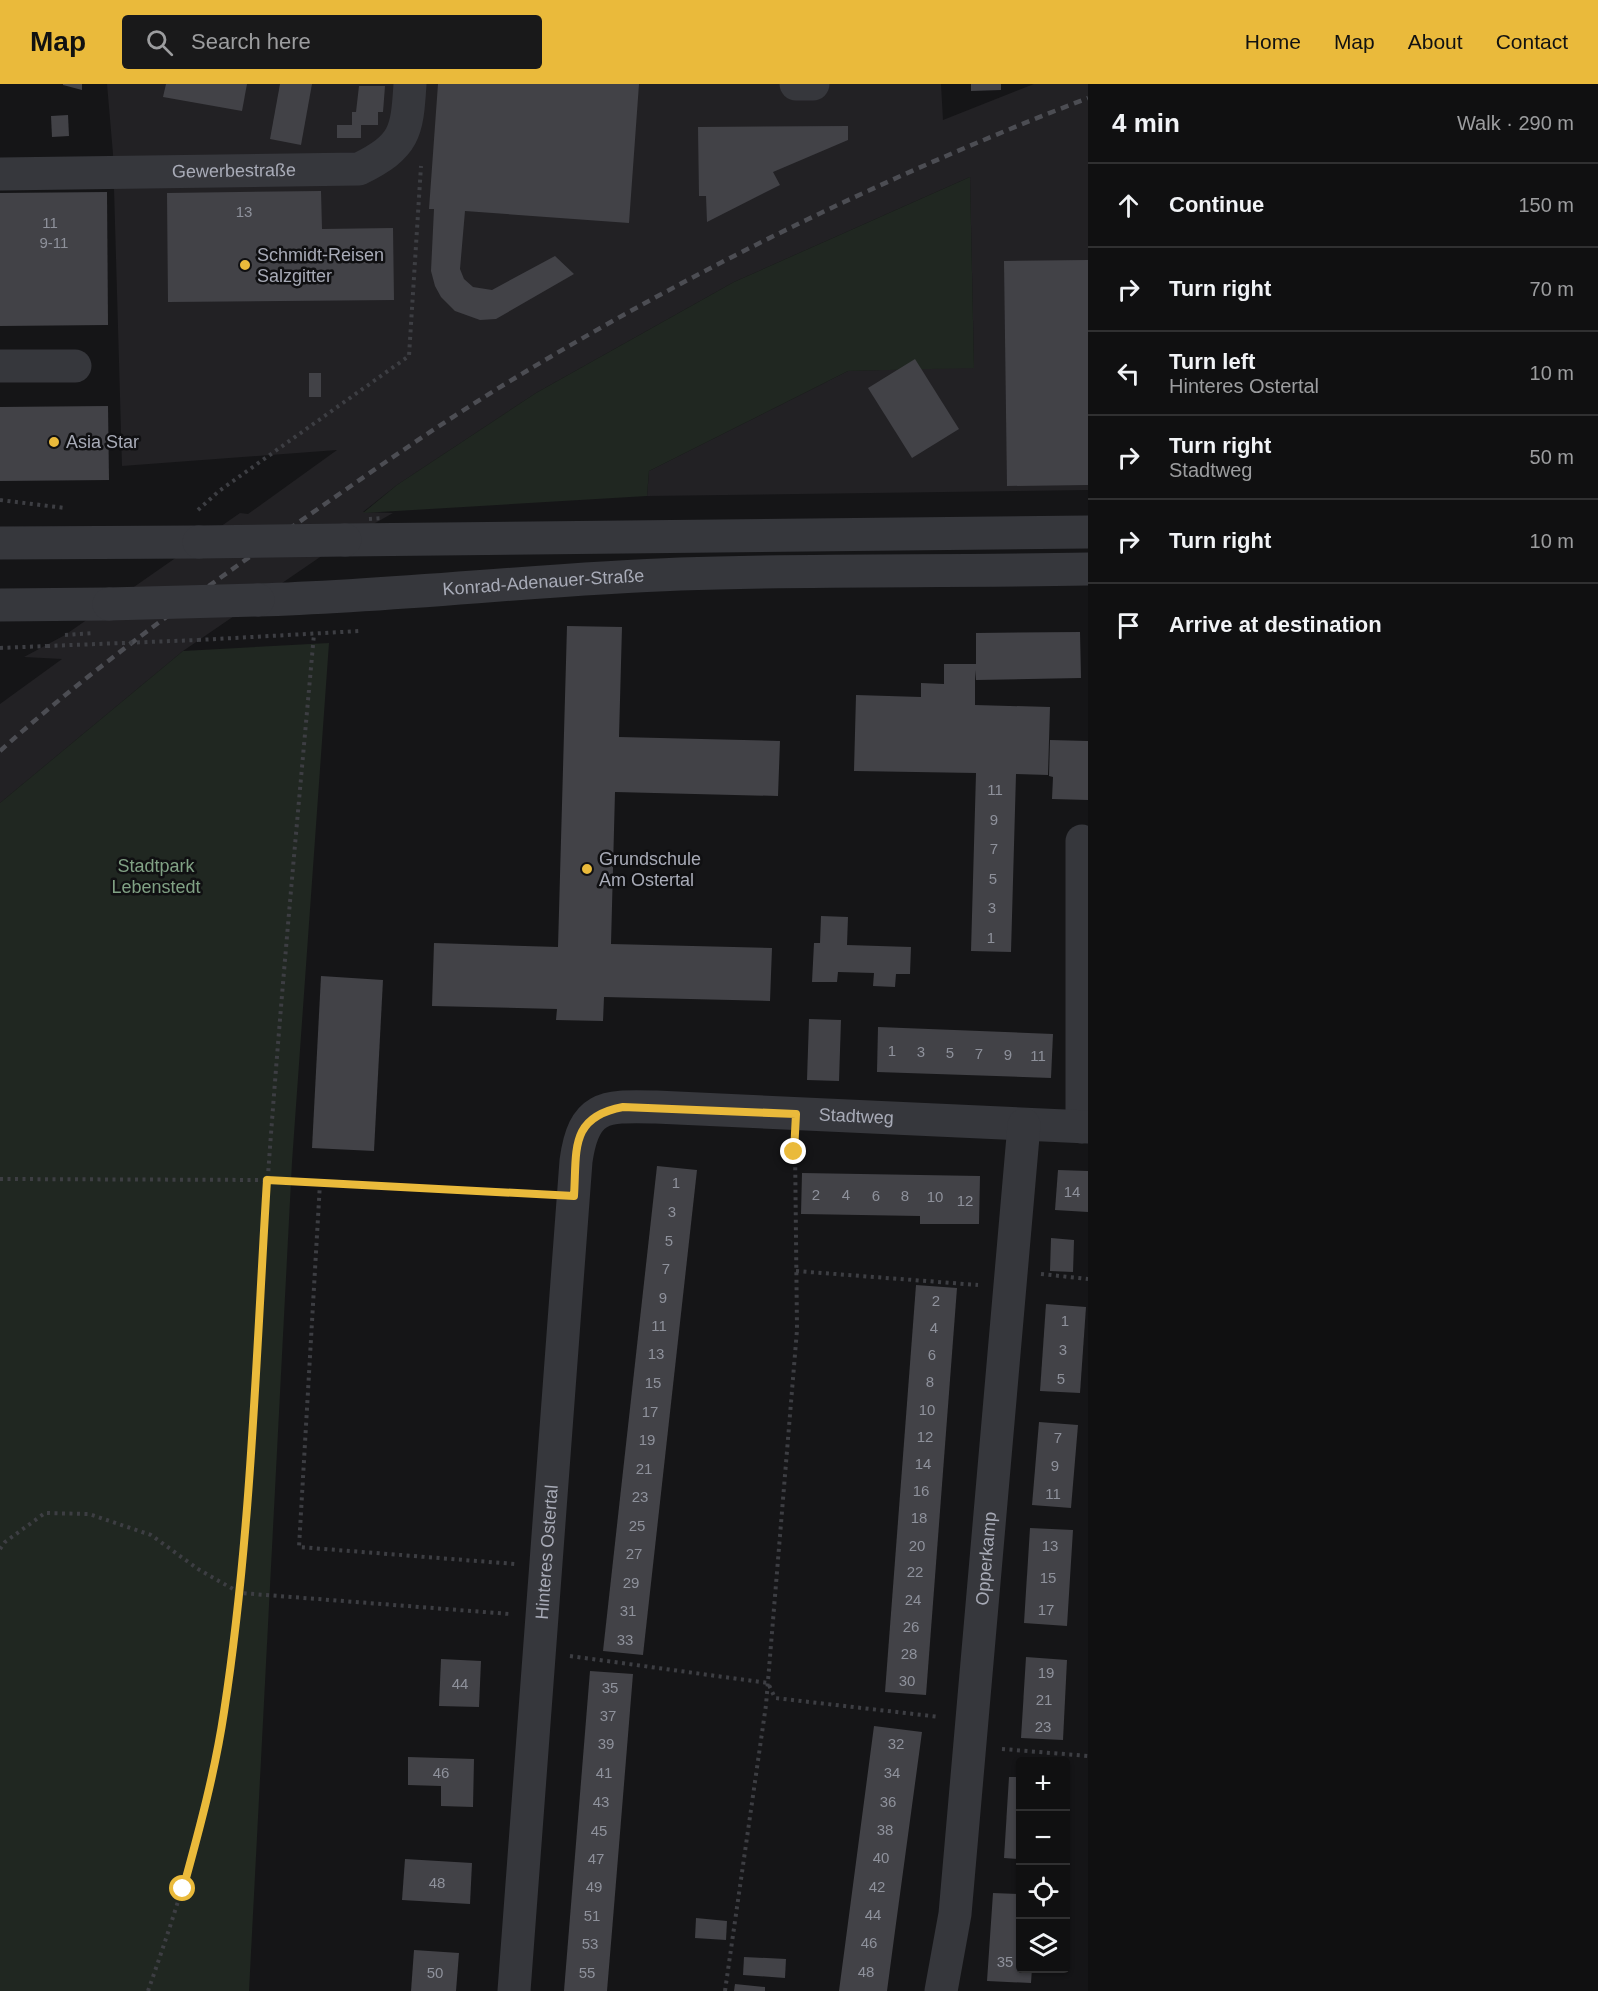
<!DOCTYPE html>
<html lang="en">
<head>
<meta charset="utf-8">
<style>
	body { margin:0; font-family:Arial,sans-serif; background:#19191a; color:#f1f3f6 }
	.controls { position:absolute; right:18px; bottom:18px; display:grid; overflow:hidden; border-radius:6px; box-shadow:0 2px 4px #0004 }
	.controls button { width:54px; height:54px; display:grid; place-items:center; padding:0; border:0; border-bottom:2px solid #303031; background:#101011; color:#f1f3f6; font:30px sans-serif }
	.stop { position:absolute; width:18px; height:18px; margin:-14px; border:4px solid #eaba3b; border-radius:50%; background:#fff }
	.stop.end { background:#eaba3b; border-color:#fff; box-shadow:0 2px 6px #0008 }
	.list { margin:0; padding:0; list-style:none }
	h2 { display:flex; justify-content:space-between; align-items:center; height:78px; margin:0; padding:0 24px; font-size:26px }
	h2 small { font-size:20px; font-weight:400; color:#9c9d9f }
	.list li { display:grid; grid-template-columns:39px 1fr auto; gap:18px; align-items:center; box-sizing:border-box; height:84px; padding:0 24px; border-top:2px solid #303031 }
	.list b { display:block; font-size:22px; white-space:nowrap }
	.list p { margin:0; font-size:20px; white-space:nowrap; color:#9c9d9f }
	.list em { font-size:20px; font-style:normal; color:#9c9d9f }
	.icon { flex:none; width:33px; height:33px; fill:none; stroke:currentColor; stroke-width:2; stroke-linecap:round; stroke-linejoin:round }
	.map { position:relative; flex:none; width:1088px; height:1907px; overflow:hidden }
	header { display:flex; align-items:center; gap:36px; box-sizing:border-box; height:84px; padding:0 30px; background:#eaba3b; color:#111 }
	header strong { font-size:28px }
	nav { display:flex; gap:33px; margin-inline-start:auto; font-size:21px }
	.search { width:420px; height:54px; background:#19191a; display:flex; align-items:center; gap:15px; box-sizing:border-box; padding:0 21px; border-radius:6px; color:#9c9d9f; font-size:22px }
	main { display:flex }
	aside { flex:1; background:#101011 }
	.map>svg:first-child { display:block }
	.built { fill:#222124 }
	.green { fill:#202721 }
	.building { fill:#424247 }
	.lines { fill:none; stroke-linecap:round; stroke-linejoin:round }
	.path { stroke:#3d3e43; stroke-width:4; stroke-dasharray:3 4.5; stroke-linecap:butt }
	.minor { stroke:#36373c; stroke-width:33 }
	.rail { stroke:#4c4d53; stroke-width:4.5; stroke-dasharray:8 6; stroke-linecap:butt }
	.path-bridge { stroke:#3d3e43; stroke-width:4; stroke-dasharray:3 4.5; stroke-linecap:butt }
	.minor-bridge { stroke:#36373c; stroke-width:33 }
	.route { stroke:#eaba3b; stroke-width:8 }
	.poi-dot { fill:#eaba3b; stroke:#101012; stroke-width:2 }
	.labels { text-anchor:middle; dominant-baseline:central; stroke-width:5; stroke-linejoin:round; paint-order:stroke }
	.number-label { font-size:15px; fill:#8e919b }
	.street-label { font-size:18px; fill:#a8abb7; stroke:#101012 }
	.poi-label { font-size:18px; fill:#a8abb7; stroke:#101012; text-anchor:start }
	.park-label { font-size:18px; fill:#80a184; stroke:#101012 }
</style>
</head>
<body>
<header>
<strong>Map</strong>
<div class="search"><svg class="icon" aria-label="search" viewBox="0 0 24 24"><circle cx="10" cy="10" r="6"/><path d="M15 15l6 6"/></svg>Search here</div>
<nav><a>Home</a><a>Map</a><a>About</a><a>Contact</a></nav>
</header>
<main>
<div class="map">
<svg width="1088" height="1907" viewBox="0 0 1088 1907">
	<rect width="100%" height="100%" fill="#151517"/>
	<polygon class="built" points="107,0 941,0 943,36 1034,0 1088,0 1088,406 647,412 649,387 848,287 974,283 970,93 734,198 536,309 397,401 363,428 393,429 345,456 183,567 0,719 0,620 62,575 24,573 65,551 240,429 248,430 337,366 122,382 113,70"/>
	<g class="green">
		<polygon points="970,93 974,284 848,287 649,387 647,412 363,429 397,401 536,309 734,198"/>
		<polygon points="329,559 292,1078 249,1907 0,1907 0,719 183,567"/>
	</g>
	<g class="building">
		<polygon points="63,0 82,0 82,6 63,1"/>
		<polygon points="166,0 247,0 242,27 163,13"/>
		<polygon points="280,0 312,0 301,61 270,55"/>
		<polygon points="438,0 639,0 629,139 465,127 460,185 464,195 473,203 492,206 555,172 574,190 496,235 480,236 455,227 441,213 435,202 431,187 434,125 429,125"/>
		<polygon points="971,0 1001,0 1001,6 971,7"/>
		<polygon points="359,2 385,2 383,28 378,28 378,41 361,41 361,54 337,54 337,41 352,41 352,28 356,28"/>
		<polygon points="68,31 69,52 52,53 51,32"/>
		<polygon points="848,42 848,56 773,88 780,101 707,138 706,112 699,112 698,43"/>
		<polygon points="321,107 322,145 393,144 394,216 168,218 167,109"/>
		<polygon points="107,108 108,241 0,242 0,109"/>
		<polygon points="1088,176 1088,401 1007,402 1004,177"/>
		<polygon points="915,275 959,345 912,374 868,304"/>
		<rect x="309" y="289" width="12" height="24"/>
		<polygon points="108,322 109,396 0,397 0,323"/>
		<polygon points="567,542 622,543 619,653 780,657 778,712 615,708 611,860 772,864 770,917 604,913 603,937 556,936 557,925 432,922 434,859 558,863"/>
		<polygon points="1080,548 1081,594 976,596 975,586 975,621 1050,623 1048,691 1016,690 1011,868 971,867 976,689 854,687 856,611 921,613 921,599 944,600 944,580 976,580 976,549"/>
		<polygon points="1050,656 1088,657 1088,716 1052,715 1053,693 1049,692"/>
		<polygon points="821,832 848,833 847,861 911,863 910,890 896,890 895,903 873,902 874,889 838,888 837,898 812,898 814,859 820,859"/>
		<polygon points="321,892 383,896 374,1067 312,1064"/>
		<polygon points="809,935 841,936 839,997 807,996"/>
		<polygon points="878,943 1053,950 1051,994 877,988"/>
		<polygon points="657,1082 697,1086 643,1571 603,1567"/>
		<polygon points="1058,1086 1088,1087 1088,1128 1055,1126"/>
		<polygon points="802,1089 980,1092 979,1140 920,1140 920,1132 801,1130"/>
		<polygon points="1051,1154 1074,1156 1073,1188 1050,1187"/>
		<polygon points="916,1201 957,1204 926,1611 885,1608"/>
		<polygon points="1046,1220 1086,1223 1080,1309 1040,1307"/>
		<polygon points="1039,1338 1078,1341 1071,1424 1032,1421"/>
		<polygon points="1030,1444 1073,1446 1067,1542 1024,1539"/>
		<polygon points="1026,1573 1067,1576 1063,1656 1021,1654"/>
		<polygon points="441,1575 481,1577 479,1623 439,1622"/>
		<polygon points="590,1587 633,1590 612,1847 607,1907 564,1907"/>
		<polygon points="874,1642 922,1648 895,1847 887,1907 839,1907"/>
		<polygon points="408,1673 474,1675 473,1723 441,1722 441,1702 408,1701"/>
		<polygon points="1009,1693 1020,1693 1020,1775 1004,1774"/>
		<polygon points="405,1775 472,1779 470,1820 402,1816"/>
		<polygon points="993,1809 1020,1810 1020,1884 1032,1884 1031,1899 987,1897"/>
		<polygon points="696,1834 727,1837 726,1856 695,1854"/>
		<polygon points="414,1866 459,1869 456,1907 411,1907"/>
		<polygon points="744,1873 786,1875 785,1894 743,1891"/>
		<polygon points="735,1900 765,1903 765,1907 734,1907"/>
	</g>
	<g class="lines">
		<g class="path">
			<polyline points="0,416 65,424"/>
			<polyline points="198,426 219,407 409,272 421,82"/>
			<polyline points="198,556 359,547"/>
			<polyline points="0,564 47,562"/>
			<polyline points="0,1095 267,1096 542,1110"/>
			<polyline points="320,1099 299,1463 515,1480"/>
			<polyline points="796,1187 978,1201"/>
			<polyline points="1041,1190 1088,1195"/>
			<polyline points="0,1465 5,1458 45,1429 89,1430 151,1451 198,1485 240,1509 510,1530"/>
			<polyline points="570,1572 768,1599 775,1614 940,1633"/>
			<polyline points="1002,1665 1088,1672"/>
			<path d="M148 1907C180 1816 209 1724 224 1628 251 1461 254 1289 266 1120 279 930 297 740 314 550"/>
			<polyline points="725,1907 766,1621 797,1246 795,1061"/>
		</g>
		<g class="minor">
			<polyline points="796,0 813,0"/>
			<path id="s1" d="M0 90 359 85C405 62 407 49 410 0"/>
			<polyline points="0,282 75,282"/>
			<polyline points="345,456 1088,448"/>
			<polyline points="0,459 199,458"/>
			<path id="s2" d="M258 516C399 512 539 495 680 490 815 485 952 488 1088 485"/>
			<polyline points="0,521 109,520"/>
			<polyline points="1082,1043 1082,757"/>
			<path id="s3" d="M514 1907 576 1077C584 1020 605 1022 656 1023L1088 1043"/>
			<path id="s4" d="M941 1907 955 1830 1024 1041"/>
		</g>
		<path class="rail" d="M0 667C91 585 190 515 289 445 358 397 426 349 497 305 684 190 883 93 1088 14"/>
		<g class="path-bridge">
			<polyline points="369,435 383,434"/>
			<polyline points="65,551 94,549"/>
			<polyline points="47,562 198,556"/>
		</g>
		<g class="minor-bridge">
			<polyline points="199,458 345,456"/>
			<polyline points="109,520 258,516"/>
		</g>
	</g>
	<g class="lines">
		<path class="route" d="M183 1805C199 1747 215 1688 224 1628 251 1453 256 1273 267 1096L574 1112C577 1066 569 1033 623 1023L796 1030 794 1068"/>
	</g>
	<g class="poi-dot">
		<circle cx="245" cy="181" r="6"/>
		<circle cx="54" cy="358" r="6"/>
		<circle cx="587" cy="785" r="6"/>
	</g>
	<g class="labels">
		<g class="number-label">
			<text x="244" y="127">13</text>
			<text x="50" y="138">11</text>
			<text x="54" y="158">9-11</text>
			<text x="995" y="705">11</text>
			<text x="994" y="735">9</text>
			<text x="994" y="764">7</text>
			<text x="993" y="794">5</text>
			<text x="992" y="823">3</text>
			<text x="991" y="853">1</text>
			<text x="892" y="966">1</text>
			<text x="921" y="967">3</text>
			<text x="950" y="968">5</text>
			<text x="979" y="969">7</text>
			<text x="1008" y="970">9</text>
			<text x="1038" y="971">11</text>
			<text x="676" y="1098">1</text>
			<text x="1072" y="1107">14</text>
			<text x="816" y="1110">2</text>
			<text x="846" y="1110">4</text>
			<text x="876" y="1111">6</text>
			<text x="905" y="1111">8</text>
			<text x="935" y="1112">10</text>
			<text x="965" y="1116">12</text>
			<text x="672" y="1127">3</text>
			<text x="669" y="1156">5</text>
			<text x="666" y="1184">7</text>
			<text x="663" y="1213">9</text>
			<text x="936" y="1216">2</text>
			<text x="1065" y="1236">1</text>
			<text x="659" y="1241">11</text>
			<text x="934" y="1243">4</text>
			<text x="1063" y="1265">3</text>
			<text x="656" y="1269">13</text>
			<text x="932" y="1270">6</text>
			<text x="1061" y="1294">5</text>
			<text x="930" y="1297">8</text>
			<text x="653" y="1298">15</text>
			<text x="927" y="1325">10</text>
			<text x="650" y="1327">17</text>
			<text x="925" y="1352">12</text>
			<text x="1058" y="1353">7</text>
			<text x="647" y="1355">19</text>
			<text x="923" y="1379">14</text>
			<text x="1055" y="1381">9</text>
			<text x="644" y="1384">21</text>
			<text x="921" y="1406">16</text>
			<text x="1053" y="1409">11</text>
			<text x="640" y="1412">23</text>
			<text x="919" y="1433">18</text>
			<text x="637" y="1441">25</text>
			<text x="917" y="1461">20</text>
			<text x="1050" y="1461">13</text>
			<text x="634" y="1469">27</text>
			<text x="915" y="1487">22</text>
			<text x="1048" y="1493">15</text>
			<text x="631" y="1498">29</text>
			<text x="913" y="1515">24</text>
			<text x="1046" y="1525">17</text>
			<text x="628" y="1526">31</text>
			<text x="911" y="1542">26</text>
			<text x="625" y="1555">33</text>
			<text x="909" y="1569">28</text>
			<text x="1046" y="1588">19</text>
			<text x="907" y="1596">30</text>
			<text x="460" y="1599">44</text>
			<text x="610" y="1603">35</text>
			<text x="1044" y="1615">21</text>
			<text x="608" y="1631">37</text>
			<text x="1043" y="1642">23</text>
			<text x="606" y="1659">39</text>
			<text x="896" y="1659">32</text>
			<text x="441" y="1688">46</text>
			<text x="604" y="1688">41</text>
			<text x="892" y="1688">34</text>
			<text x="601" y="1717">43</text>
			<text x="888" y="1717">36</text>
			<text x="885" y="1745">38</text>
			<text x="599" y="1746">45</text>
			<text x="881" y="1773">40</text>
			<text x="596" y="1774">47</text>
			<text x="437" y="1798">48</text>
			<text x="594" y="1802">49</text>
			<text x="877" y="1802">42</text>
			<text x="873" y="1830">44</text>
			<text x="592" y="1831">51</text>
			<text x="869" y="1858">46</text>
			<text x="590" y="1859">53</text>
			<text x="1005" y="1877">35</text>
			<text x="866" y="1887">48</text>
			<text x="435" y="1888">50</text>
			<text x="587" y="1888">55</text>
		</g>
		<g class="street-label">
			<text stroke="none"><textPath href="#s1" startOffset="234">Gewerbestraße</textPath></text>
			<text stroke="none"><textPath href="#s2" startOffset="286">Konrad-Adenauer-Straße</textPath></text>
			<text stroke="none"><textPath href="#s3" startOffset="1146">Stadtweg</textPath></text>
			<text stroke="none"><textPath href="#s3" startOffset="440">Hinteres Ostertal</textPath></text>
			<text stroke="none"><textPath href="#s4" startOffset="435">Opperkamp</textPath></text>
		</g>
		<g class="poi-label">
			<text x="257" y="171">Schmidt-Reisen<tspan x="257" dy="21">Salzgitter</tspan></text>
			<text x="66" y="358">Asia Star</text>
			<text x="599" y="775">Grundschule<tspan x="599" dy="21">Am Ostertal</tspan></text>
		</g>
		<g class="park-label">
			<text x="156" y="782">Stadtpark<tspan x="156" dy="21">Lebenstedt</tspan></text>
		</g>
	</g>
</svg>
<div class="controls">
<button>+</button>
<button>−</button>
<button><svg class="icon" aria-label="locate" viewBox="0 0 24 24"><circle cx="12" cy="12" r="6"/><path d="M12 2v4M12 18v4M2 12h4M18 12h4"/></svg></button>
<button><svg class="icon" aria-label="layers" viewBox="0 0 24 24"><path d="M12 4l9 5-9 5-9-5zM3 14l9 5 9-5"/></svg></button>
</div>
<div class="stop" style="left:183px;top:1805px"></div>
<div class="stop end" style="left:794px;top:1068px"></div>
</div>
<aside>
<h2>4 min<small>Walk · 290 m</small></h2>
<ul class="list">
<li><svg class="icon" aria-label="ahead" viewBox="0 0 24 24"><path d="M12 20V5M6 11l6-6 6 6"/></svg><div><b>Continue</b></div><em>150 m</em></li>
<li><svg class="icon" aria-label="right" viewBox="0 0 24 24"><path d="M7 20v-9h11M14 6l5 5-5 5"/></svg><div><b>Turn right</b></div><em>70 m</em></li>
<li><svg class="icon" aria-label="left" viewBox="0 0 24 24"><path d="M17 20v-9H6M10 6l-5 5 5 5"/></svg><div><b>Turn left</b><p>Hinteres Ostertal</p></div><em>10 m</em></li>
<li><svg class="icon" aria-label="right" viewBox="0 0 24 24"><path d="M7 20v-9h11M14 6l5 5-5 5"/></svg><div><b>Turn right</b><p>Stadtweg</p></div><em>50 m</em></li>
<li><svg class="icon" aria-label="right" viewBox="0 0 24 24"><path d="M7 20v-9h11M14 6l5 5-5 5"/></svg><div><b>Turn right</b></div><em>10 m</em></li>
<li><svg class="icon" aria-label="arrive" viewBox="0 0 24 24"><path d="M6 21V4h12l-3 4 3 4H6"/></svg><div><b>Arrive at destination</b></div></li>
</ul>
</aside>
</main>
</body>
</html>
